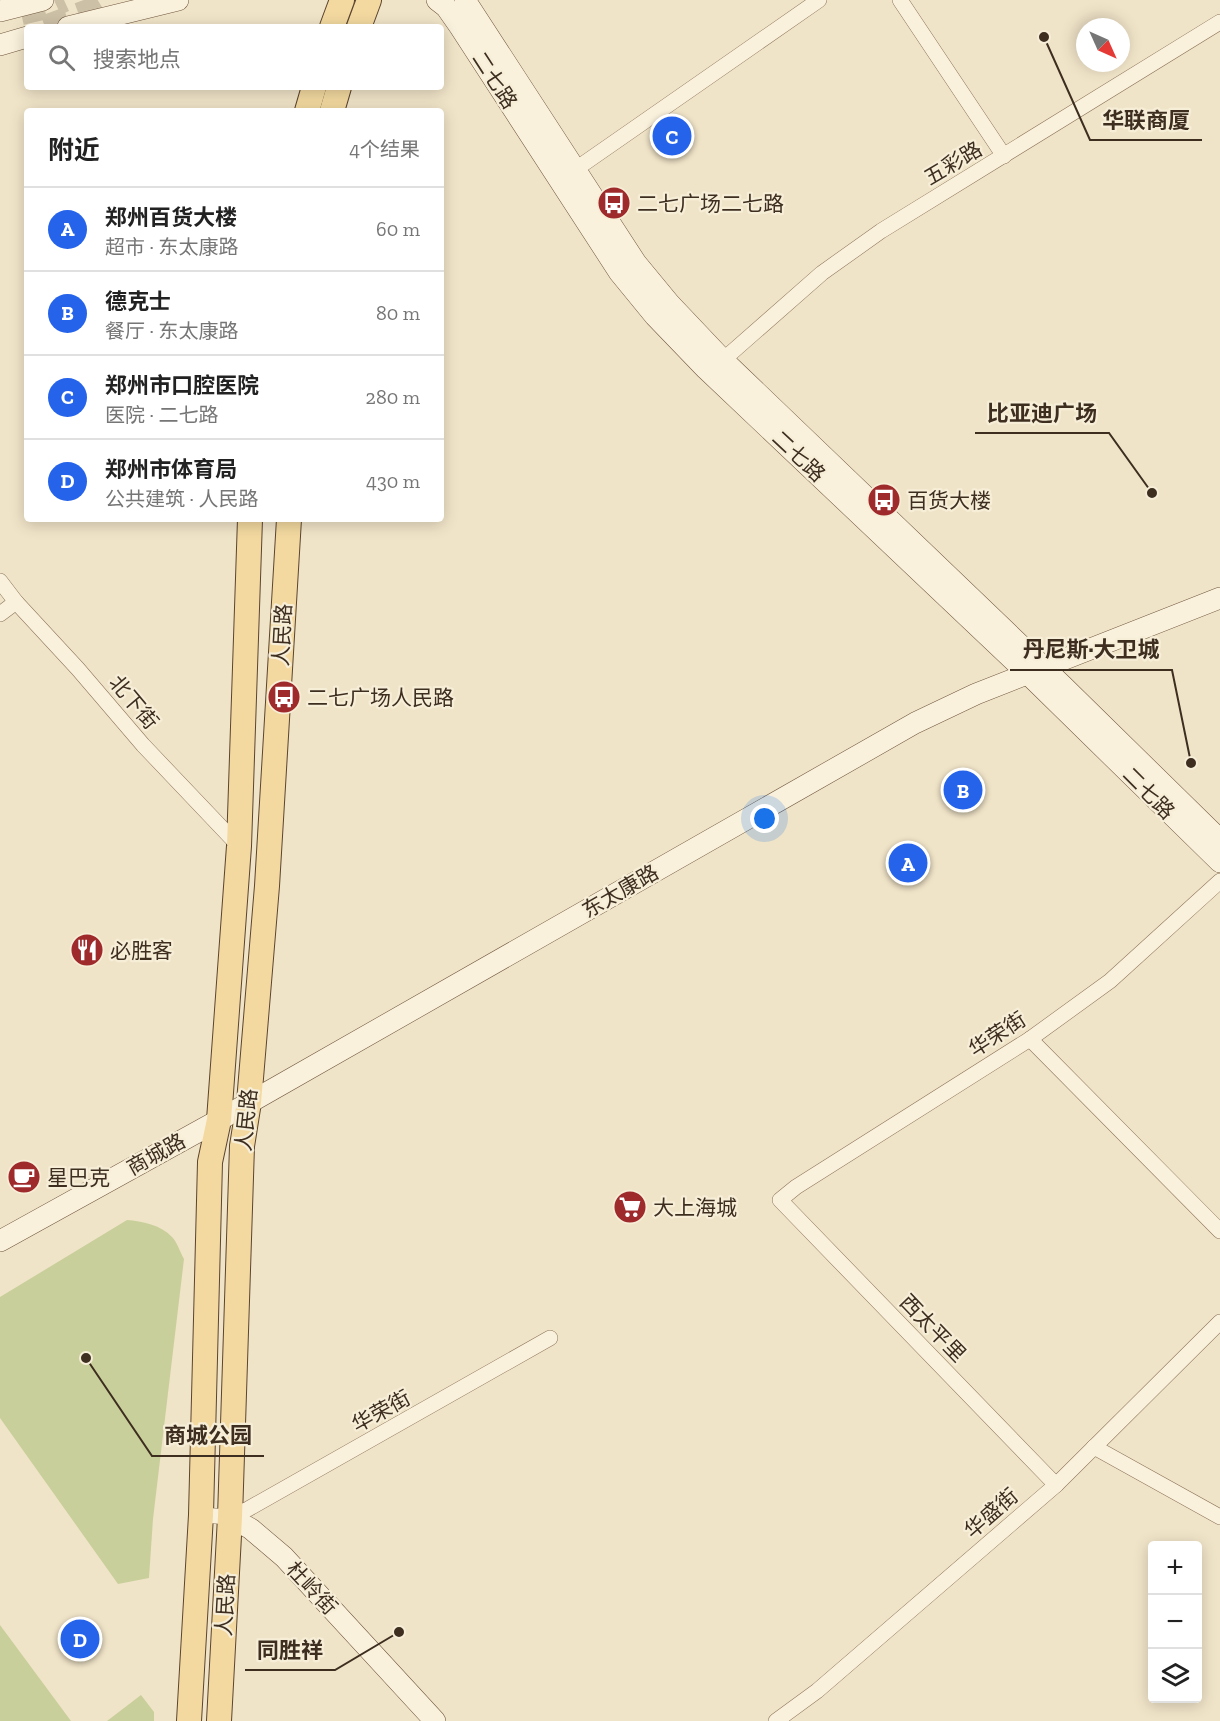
<!DOCTYPE html>
<html lang="zh">
<head>
<meta charset="utf-8">
<style>
	body { margin:0; font-family:"Zilla Slab","Noto Sans SC",serif; background:#f2f2f2; color:#222 }
	.controls { position:absolute; right:18px; bottom:18px; display:grid; overflow:hidden; border-radius:6px; box-shadow:0 3px 15px #0003 }
	.controls button { width:54px; height:54px; display:grid; place-items:center; padding:0; border:0; border-bottom:2px solid #e0e0e0; background:#fff; color:#222; font:30px sans-serif }
	.compass { position:absolute; left:1076px; top:18px; width:54px; height:54px; border-radius:50%; background:#fff; box-shadow:0 3px 15px #0003; rotate:135deg }
	.you { position:absolute; left:765px; top:819px; width:21px; height:21px; margin:-15px; border:4px solid #fff; border-radius:50%; background:#1a73e8; box-shadow:0 0 0 9px #1a73e833 }
	.badge { display:grid; place-items:center; width:39px; height:39px; border-radius:50%; background:#2563eb; color:#fff; font-size:20px; font-weight:700 }
	.pin { position:absolute; translate:-50% -50%; border:3px solid #fff; box-shadow:0 2px 6px #0006 }
	.list { margin:0; padding:0; list-style:none }
	h2 { display:flex; justify-content:space-between; align-items:center; height:78px; margin:0; padding:0 24px; font-size:26px }
	h2 small { font-size:20px; font-weight:400; color:#767676 }
	.list li { display:grid; grid-template-columns:39px 1fr auto; gap:18px; align-items:center; box-sizing:border-box; height:84px; padding:0 24px; border-top:2px solid #e0e0e0 }
	.list b { display:block; font-size:22px; white-space:nowrap }
	.list p { margin:0; font-size:20px; white-space:nowrap; color:#767676 }
	.list em { font-size:20px; font-style:normal; color:#767676 }
	.icon { flex:none; width:33px; height:33px; fill:none; stroke:currentColor; stroke-width:2; stroke-linecap:round; stroke-linejoin:round }
	.map { position:relative; flex:none; width:1220px; height:1721px; overflow:hidden }
	.search { position:absolute; background:#fff; box-shadow:0 3px 15px #0003; left:24px; top:24px; width:420px; height:66px; display:flex; align-items:center; gap:15px; box-sizing:border-box; padding:0 21px; border-radius:6px; color:#767676; font-size:22px }
	.panel { position:absolute; background:#fff; box-shadow:0 3px 15px #0003; left:24px; top:108px; width:420px; height:414px; border-radius:6px }
	.map>svg:first-child { display:block }
	.green { fill:#c9cf9b }
	.lines { fill:none; stroke-linecap:round; stroke-linejoin:round }
	.primary-tunnel { stroke:#ccc0a6; stroke-width:24; stroke-dasharray:24 12; stroke-linecap:butt }
	.street-casing { stroke:#8d765c; stroke-width:16 }
	.secondary-casing { stroke:#6f573f; stroke-width:22 }
	.primary-casing { stroke:#5b4430; stroke-width:26 }
	.street { stroke:#faf1dc; stroke-width:15 }
	.secondary { stroke:#faf1dc; stroke-width:21 }
	.primary { stroke:#f3d9a0; stroke-width:24 }
	.labels { text-anchor:middle; dominant-baseline:central; stroke-width:4.5; stroke-linejoin:round; paint-order:stroke }
	.street-label { font-size:21px; fill:#3d2e20; stroke:#f7eed8 }
	.poi-label { font-size:21px; fill:#3d2e20; stroke:#f7eed8; text-anchor:start }
	.leader { fill:none; stroke:#3d2e20; stroke-width:2 }
	.callout-dot { fill:#3d2e20; stroke:#f7eed8; stroke-width:2 }
	.callout-label { font-size:22px; text-anchor:middle; font-weight:bold; fill:#3d2e20; stroke:#f7eed8; stroke-width:4.5; stroke-linejoin:round; paint-order:stroke }
</style>
</head>
<body>
<div class="map">
<svg width="1220" height="1721" viewBox="0 0 1220 1721">
	<rect width="100%" height="100%" fill="#f0e4c8"/>
	<g class="green">
		<path d="M127 1220C142 1221 161 1225 172 1237 177 1242 180 1252 184 1259L153 1519 149 1578 118 1584 0 1418V1297Z"/>
		<polygon points="0,1625 71,1721 0,1721"/>
		<polygon points="141,1695 154,1712 154,1721 107,1721"/>
	</g>
	<g class="lines">
		<g class="primary-tunnel">
			<polyline points="21,13 51,6 64,0"/>
			<polyline points="45,27 94,9 109,0"/>
		</g>
		<defs>
			<g id="street">
				<polyline points="900,0 1004,156"/>
				<polyline points="576,169 819,0"/>
				<polyline points="723,360 822,273 881,231 1220,22"/>
				<polyline points="0,581 16,602 78,669 143,745 239,846"/>
				<polyline points="0,614 16,602"/>
				<polyline points="1030,1039 1220,1231"/>
				<polyline points="1094,1447 1220,1517"/>
				<polyline points="1056,1485 780,1200 796,1187 1030,1039 1110,981 1220,881"/>
				<polyline points="201,1515 230,1517 248,1509 550,1338"/>
				<polyline points="776,1721 817,1691 1056,1485 1220,1322"/>
			</g>
			<g id="secondary">
				<polyline points="437,0 446,7 460,27 619,272 655,316 706,369 1028,674 1220,862"/>
				<polyline points="465,0 636,263 669,303 723,360 1063,686 1220,840"/>
				<polyline points="0,11 43,0"/>
				<polyline points="68,27 178,0"/>
				<polyline points="0,45 27,37"/>
				<polyline points="0,1241 219,1120 915,723 976,694 1220,598"/>
				<polyline points="230,1517 251,1529 284,1557 435,1721"/>
			</g>
			<g id="primary">
				<polyline points="332,27 342,0"/>
				<polyline points="359,27 369,0"/>
				<polyline points="307,111 314,87"/>
				<polyline points="332,111 339,87"/>
				<polyline points="189,1721 201,1515 210,1162 219,1120 239,846 250,519"/>
				<polyline points="219,1721 230,1517 242,1146 249,1102 267,886 289,519"/>
			</g>
		</defs>
		<use href="#street" class="street-casing"/>
		<use href="#secondary" class="secondary-casing"/>
		<use href="#primary" class="primary-casing"/>
		<use href="#street" class="street"/>
		<use href="#secondary" class="secondary"/>
		<use href="#primary" class="primary"/>
	</g>
	<defs>
		<symbol id="bus-disc" viewBox="-11 -11 22 22"><circle r="9.5" fill="#9e2a2b" stroke="#f7eed8"/><path d="M-5-6H5V4H4V6H2V4H-2V6H-4V4H-5ZM-3.5-4V0h7V-4ZM-3.5 1.2v1.5H-2V1.2ZM2 1.2v1.5H3.5V1.2Z" fill="#fff"/></symbol>
		<symbol id="restaurant-disc" viewBox="-11 -11 22 22"><circle r="9.5" fill="#9e2a2b" stroke="#f7eed8"/><path d="M-5-6h1v4h1v-4h1v4h1v-4h1v5L-1.5 .5V6h-2V.5L-5-1ZM5-6V6H3V1.5H1.5Q1.5-4 5-6Z" fill="#fff"/></symbol>
		<symbol id="cafe-disc" viewBox="-11 -11 22 22"><circle r="9.5" fill="#9e2a2b" stroke="#f7eed8"/><path d="M-5.5-4.5H6V0H3Q3 3.5 0 3.5H-2.5Q-5.5 3.5-5.5 0ZM3-3.2v2h1.7v-2ZM-6 4.5H4V6H-6Z" fill="#fff"/></symbol>
		<symbol id="supermarket-disc" viewBox="-11 -11 22 22"><circle r="9.5" fill="#9e2a2b" stroke="#f7eed8"/><path d="M-6-5.5h2.5l.6 2H6L4.5 2H-2.5L-4.4-4H-6ZM-1.5 3.2a1.3 1.3 0 1 0 .1 0ZM3 3.2a1.3 1.3 0 1 0 .1 0Z" fill="#fff"/></symbol>
	</defs>
	<g fill-rule="evenodd">
		<use href="#bus-disc" x="595" y="184" width="38" height="38"/>
		<use href="#bus-disc" x="865" y="481" width="38" height="38"/>
		<use href="#bus-disc" x="265" y="678" width="38" height="38"/>
		<use href="#restaurant-disc" x="68" y="931" width="38" height="38"/>
		<use href="#cafe-disc" x="5" y="1158" width="38" height="38"/>
		<use href="#supermarket-disc" x="611" y="1188" width="38" height="38"/>
	</g>
	<g class="labels">
		<g class="street-label">
			<text transform="translate(495 80) rotate(57)">二七路</text>
			<text transform="translate(953 163) rotate(-31)">五彩路</text>
			<text transform="translate(799 456) rotate(43)">二七路</text>
			<text transform="translate(282 635) rotate(-87)">人民路</text>
			<text transform="translate(134 702) rotate(50)">北下街</text>
			<text transform="translate(1149 793) rotate(45)">二七路</text>
			<text transform="translate(620 891) rotate(-30)">东太康路</text>
			<text transform="translate(997 1034) rotate(-33)">华荣街</text>
			<text transform="translate(246 1120) rotate(-84)">人民路</text>
			<text transform="translate(156 1154) rotate(-29)">商城路</text>
			<text transform="translate(933 1328) rotate(46)">西太平里</text>
			<text transform="translate(381 1411) rotate(-29)">华荣街</text>
			<text transform="translate(991 1513) rotate(-41)">华盛街</text>
			<text transform="translate(312 1588) rotate(47)">杜岭街</text>
			<text transform="translate(225 1605) rotate(-87)">人民路</text>
		</g>
		<g class="poi-label">
			<text x="637" y="203">二七广场二七路</text>
			<text x="907" y="500">百货大楼</text>
			<text x="307" y="697">二七广场人民路</text>
			<text x="110" y="950">必胜客</text>
			<text x="47" y="1177">星巴克</text>
			<text x="653" y="1207">大上海城</text>
		</g>
	</g>
	<path class="leader" d="M1044 37L1090 140H1202M1152 493L1109 433H975M1191 763L1172 670H1010M86 1358L152 1456H264M399 1632L335 1670H245"/>
	<g class="callout-dot">
		<circle cx="1044" cy="37" r="6"/>
		<circle cx="1152" cy="493" r="6"/>
		<circle cx="1191" cy="763" r="6"/>
		<circle cx="86" cy="1358" r="6"/>
		<circle cx="399" cy="1632" r="6"/>
	</g>
	<g class="callout-label">
		<text x="1146" y="128">华联商厦</text>
		<text x="1042" y="421">比亚迪广场</text>
		<text x="1091" y="657">丹尼斯·大卫城</text>
		<text x="208" y="1443">商城公园</text>
		<text x="290" y="1658">同胜祥</text>
	</g>
</svg>
<div class="controls">
<button>+</button>
<button>−</button>
<button><svg class="icon" aria-label="layers" viewBox="0 0 24 24"><path d="M12 4l9 5-9 5-9-5zM3 14l9 5 9-5"/></svg></button>
</div>
<svg class="compass" viewBox="-18 -18 36 36"><path d="M0-13l5 13h-10z" fill="#e53935"/><path d="M0 13l5-13h-10z" fill="#767676"/></svg>
<div class="you"></div>
<div class="pin badge" style="left:908px;top:863px">A</div>
<div class="pin badge" style="left:963px;top:790px">B</div>
<div class="pin badge" style="left:672px;top:136px">C</div>
<div class="pin badge" style="left:80px;top:1639px">D</div>
<div class="search"><svg class="icon" aria-label="search" viewBox="0 0 24 24"><circle cx="10" cy="10" r="6"/><path d="M15 15l6 6"/></svg>搜索地点</div>
<section class="panel">
<h2>附近<small>4个结果</small></h2>
<ul class="list">
<li><span class="badge">A</span><div><b>郑州百货大楼</b><p>超市 · 东太康路</p></div><em>60 m</em></li>
<li><span class="badge">B</span><div><b>德克士</b><p>餐厅 · 东太康路</p></div><em>80 m</em></li>
<li><span class="badge">C</span><div><b>郑州市口腔医院</b><p>医院 · 二七路</p></div><em>280 m</em></li>
<li><span class="badge">D</span><div><b>郑州市体育局</b><p>公共建筑 · 人民路</p></div><em>430 m</em></li>
</ul>
</section>
</div>
</body>
</html>
